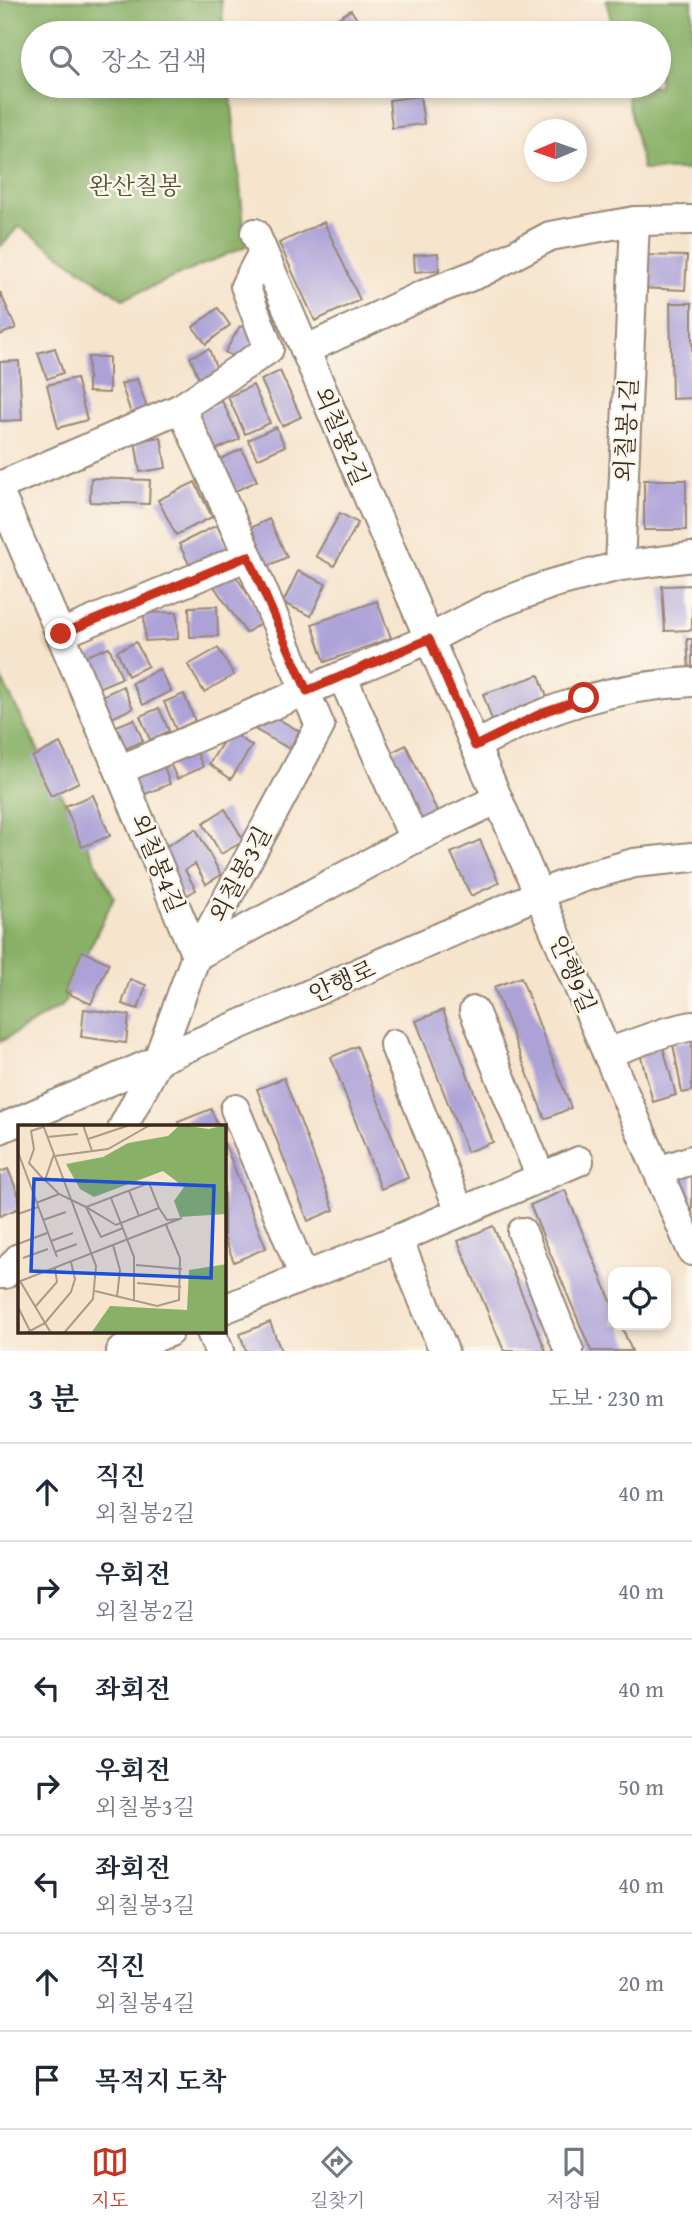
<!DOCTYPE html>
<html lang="ko">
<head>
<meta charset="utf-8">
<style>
	body { margin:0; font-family:"Gentium Book Plus","Noto Serif KR",serif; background:#f2f2f3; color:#1f2937 }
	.controls { position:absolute; right:21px; bottom:21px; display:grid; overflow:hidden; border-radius:14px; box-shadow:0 4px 10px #0003 }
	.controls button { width:63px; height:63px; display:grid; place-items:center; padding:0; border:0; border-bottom:2px solid #e0e1e3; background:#fff; color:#1f2937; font:35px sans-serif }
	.compass { position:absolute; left:524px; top:119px; width:63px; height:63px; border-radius:50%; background:#fff; box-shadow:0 4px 10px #0003; rotate:268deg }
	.stop { position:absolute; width:21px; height:21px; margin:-16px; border:5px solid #c8321e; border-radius:50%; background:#fff }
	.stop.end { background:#c8321e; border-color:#fff; box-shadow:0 2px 7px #0008 }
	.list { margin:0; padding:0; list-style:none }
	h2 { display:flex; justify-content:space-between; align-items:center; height:91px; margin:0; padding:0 28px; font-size:30px }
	h2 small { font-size:23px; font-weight:400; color:#747a83 }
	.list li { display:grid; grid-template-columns:46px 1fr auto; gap:21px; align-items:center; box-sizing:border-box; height:98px; padding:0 28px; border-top:2px solid #e0e1e3 }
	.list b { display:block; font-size:26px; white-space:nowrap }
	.list p { margin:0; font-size:23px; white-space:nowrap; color:#747a83 }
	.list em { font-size:23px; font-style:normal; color:#747a83 }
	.icon { flex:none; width:38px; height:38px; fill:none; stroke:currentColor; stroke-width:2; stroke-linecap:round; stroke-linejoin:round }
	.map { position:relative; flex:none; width:692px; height:1351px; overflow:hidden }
	.search { position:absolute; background:#fff; box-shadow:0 4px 10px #0003; left:21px; right:21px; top:21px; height:77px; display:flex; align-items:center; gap:18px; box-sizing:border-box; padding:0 24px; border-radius:38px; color:#747a83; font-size:26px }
	.sheet { height:777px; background:#fff }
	nav { display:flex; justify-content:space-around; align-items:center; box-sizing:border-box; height:98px; border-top:2px solid #e0e1e3; background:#fff; font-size:19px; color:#747a83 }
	nav a { display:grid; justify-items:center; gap:4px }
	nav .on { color:#c8321e }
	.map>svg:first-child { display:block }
	.forest { fill:#88b066; stroke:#626d42; stroke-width:2 }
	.building { fill:#aca2d8 }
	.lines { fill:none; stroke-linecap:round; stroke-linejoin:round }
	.minor-casing { stroke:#988776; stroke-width:32 }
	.minor { stroke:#fff; stroke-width:28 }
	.route { stroke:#c8321e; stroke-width:9 }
	.labels { text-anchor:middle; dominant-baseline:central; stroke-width:5; stroke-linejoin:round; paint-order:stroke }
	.park-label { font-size:24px; fill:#575334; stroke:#fbf7ec }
	.street-label { font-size:24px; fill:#3b2a1e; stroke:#fbf7ec }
	.inset-road { fill:none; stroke:#ab9a87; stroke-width:2 }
	.view { fill:#1d4ed8; fill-opacity:0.15; stroke:#1d4ed8; stroke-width:3.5 }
	.inset-edge { fill:none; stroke:#3b2a1e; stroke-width:3.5 }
</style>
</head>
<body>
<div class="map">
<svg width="692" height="1351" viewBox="0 0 692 1351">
	<rect width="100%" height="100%" fill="#fbf7ec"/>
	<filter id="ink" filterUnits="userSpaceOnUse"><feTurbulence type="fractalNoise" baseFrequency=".0143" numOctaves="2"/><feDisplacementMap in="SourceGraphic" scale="14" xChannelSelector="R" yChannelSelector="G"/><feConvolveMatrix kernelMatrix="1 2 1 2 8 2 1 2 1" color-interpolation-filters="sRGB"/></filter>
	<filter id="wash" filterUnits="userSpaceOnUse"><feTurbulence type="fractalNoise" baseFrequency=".00686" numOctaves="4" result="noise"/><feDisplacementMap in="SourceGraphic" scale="28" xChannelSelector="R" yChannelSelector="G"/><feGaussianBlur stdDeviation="1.57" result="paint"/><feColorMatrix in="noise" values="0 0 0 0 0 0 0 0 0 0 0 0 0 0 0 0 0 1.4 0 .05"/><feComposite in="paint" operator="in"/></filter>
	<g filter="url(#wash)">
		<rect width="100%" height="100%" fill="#f6e4cd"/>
		<g class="forest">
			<polygon points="0,0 221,0 224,33 33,33 33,86 230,86 246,246 123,299 19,226 0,247"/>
			<polygon points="606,0 692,0 692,170 643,170 625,86 659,86 659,33 614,33"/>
			<polygon points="0,676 114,897 63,1005 0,1042"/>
		</g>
		<g id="blocks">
			<g class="building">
				<polygon points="351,10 366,33 315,33"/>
				<polygon points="420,96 424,124 392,128 389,100"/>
				<polygon points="324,222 360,300 315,321 279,243"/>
				<polygon points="438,253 439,270 415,272 414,255"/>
				<polygon points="638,255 687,256 685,290 637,288"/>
				<polygon points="0,292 16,328 0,335"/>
				<polygon points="670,303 692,303 692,398 672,399"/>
				<polygon points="218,308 230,325 206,344 193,327"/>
				<polygon points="240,326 258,336 243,362 225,352"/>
				<polygon points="55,348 63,373 47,379 38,353"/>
				<polygon points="209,349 220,377 201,384 190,357"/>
				<polygon points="88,357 109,357 109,393 88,392"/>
				<polygon points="19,361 22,420 0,421 0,362"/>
				<polygon points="280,371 301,417 282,426 261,380"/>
				<polygon points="76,378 87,420 58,428 47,385"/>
				<polygon points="137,379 149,414 133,419 121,384"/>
				<polygon points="253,385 270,423 245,434 228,397"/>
				<polygon points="222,401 240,439 213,451 196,413"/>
				<polygon points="276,427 285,446 257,459 248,440"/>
				<polygon points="161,437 166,468 140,472 135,441"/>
				<polygon points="242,449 257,481 231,493 216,461"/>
				<polygon points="91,478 150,480 149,504 90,502"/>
				<rect x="644" y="480" width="42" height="50"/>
				<polygon points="195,482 212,517 176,535 158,500"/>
				<polygon points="340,513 358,523 334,566 316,556"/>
				<polygon points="269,519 287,557 262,569 244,531"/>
				<polygon points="217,525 231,555 194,574 179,544"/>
				<polygon points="231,569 265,620 246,633 211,582"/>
				<polygon points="298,571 326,584 311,616 283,603"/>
				<polygon points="692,585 692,630 665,631 662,586"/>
				<polygon points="377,601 391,638 325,662 312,624"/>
				<polygon points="217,606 218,636 190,637 189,607"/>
				<polygon points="177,612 178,639 145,641 144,613"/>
				<polygon points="687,639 692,639 692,671 689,671"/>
				<polygon points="136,642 148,666 128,676 117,651"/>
				<polygon points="109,647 122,678 93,690 79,659"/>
				<polygon points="218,648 234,675 204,692 188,665"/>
				<polygon points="159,669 171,691 143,705 132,683"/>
				<polygon points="539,675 549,703 493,723 483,694"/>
				<polygon points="123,686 133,708 108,720 98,698"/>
				<polygon points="184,694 195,721 176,730 164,702"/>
				<polygon points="159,708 169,731 150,740 140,716"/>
				<polygon points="266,712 299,731 290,749 256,730"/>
				<polygon points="134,719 143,741 123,750 114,727"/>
				<polygon points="230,731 252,746 231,779 209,764"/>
				<polygon points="60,743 79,782 51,796 32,757"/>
				<polygon points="193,744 203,767 177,779 167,756"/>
				<polygon points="406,745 438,813 418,823 386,755"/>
				<polygon points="162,761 170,784 138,797 129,774"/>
				<polygon points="93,795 110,836 82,847 65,806"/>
				<polygon points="225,809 244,841 221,854 203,823"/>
				<polygon points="196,829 221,875 206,884 195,864 185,870 196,890 184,897 158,851"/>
				<polygon points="480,840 499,883 471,896 451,853"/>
				<polygon points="82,951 109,963 91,1004 65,992"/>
				<polygon points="521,977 571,1108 545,1119 494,987"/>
				<polygon points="130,979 146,985 138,1009 122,1004"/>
				<polygon points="84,1009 129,1015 126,1043 81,1037"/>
				<polygon points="443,1010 493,1142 467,1152 416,1021"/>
				<polygon points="692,1040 692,1091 682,1093 673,1044"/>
				<polygon points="357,1046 408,1178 381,1189 331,1057"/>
				<polygon points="663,1047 676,1095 653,1102 640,1053"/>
				<polygon points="284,1078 334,1210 308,1221 257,1089"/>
				<polygon points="211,1109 218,1127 180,1127 178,1122"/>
				<polygon points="224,1142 266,1248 234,1262 224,1237"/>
				<polygon points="8,1169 19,1196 19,1208 0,1216 0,1172"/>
				<polygon points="692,1172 692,1221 674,1181"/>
				<polygon points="565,1190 613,1306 613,1325 621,1325 632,1351 591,1351 530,1205"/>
				<polygon points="493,1226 531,1315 546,1351 504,1351 458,1241"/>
				<polygon points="270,1322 281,1351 246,1351 240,1334"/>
			</g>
		</g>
	</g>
	<g filter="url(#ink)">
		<use href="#blocks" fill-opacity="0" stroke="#988776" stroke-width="2"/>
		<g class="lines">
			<defs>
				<g id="minor">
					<polyline points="255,233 692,1251"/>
					<polyline points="305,350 423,295 482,272 550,236 635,221 692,220"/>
					<polyline points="181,408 269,349 245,286 263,252"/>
					<polyline points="0,486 181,408 248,556 320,726 196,956 157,1062 123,1127"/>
					<polyline points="0,494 119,770 196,956 414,839 342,676"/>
					<polyline points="620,566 635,221"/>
					<polyline points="61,634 248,556"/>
					<path d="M475 746C544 708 613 686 692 682"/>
					<polyline points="119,770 429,639 490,607 554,583 620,566 692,557"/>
					<polyline points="414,839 498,799"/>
					<polyline points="474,1011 541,1178"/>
					<polyline points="394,1044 460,1212"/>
					<polyline points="607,1053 666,1032 692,1026"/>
					<polyline points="235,1109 304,1277"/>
					<polyline points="0,1129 539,894 584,877 634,863 692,857"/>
					<polyline points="658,1171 692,1160"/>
					<polyline points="522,1232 569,1351"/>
					<polyline points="398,1239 444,1351"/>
					<polyline points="0,1274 5,1274 19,1258"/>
					<polyline points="224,1309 398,1239 579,1161"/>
					<polyline points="211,1332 219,1351"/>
					<polyline points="121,1351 169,1332"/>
				</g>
			</defs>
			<use href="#minor" class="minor-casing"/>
			<use href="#minor" class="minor"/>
		</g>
	</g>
	<g class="lines" filter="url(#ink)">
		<polyline class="route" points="61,634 248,556 307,691 429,639 475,746 546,711 584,698"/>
	</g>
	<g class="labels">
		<g class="park-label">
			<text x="135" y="185">완산칠봉</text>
		</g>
		<g class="street-label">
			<text transform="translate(626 430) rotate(-87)">외칠봉1길</text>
			<text transform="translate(342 436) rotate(67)">외칠봉2길</text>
			<text transform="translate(158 863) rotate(68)">외칠봉4길</text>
			<text transform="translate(240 874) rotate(-62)">외칠봉3길</text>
			<text transform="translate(573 974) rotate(67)">안행9길</text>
			<text transform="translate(342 981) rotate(-24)">안행로</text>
		</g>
	</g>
	<g transform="translate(18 1125)">
		<rect width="208" height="208" fill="#f6e4cd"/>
		<path d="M162 0 191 4 208 0V89L162 92 156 76 166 62 145 46 76 72 62 64 48 39 85 32 110 18 150 11ZM209 139 208 208H73L92 181 169 185 171 145Z" fill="#88b066"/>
		<path class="inset-road" d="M25 0 78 141 75 174 46 208M65 0 74 26M25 2 13 6 16 24 11 38 26 55M29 12 60 9M70 14 112 0M0 27 39 132M36 29 27 55 41 69 68 82 98 100 141 83 131 58 68 82 83 112 105 103M37 31 90 24 132 0M111 66 121 91M93 73 116 132V176M18 78 41 69M141 83 149 95 160 94M0 89 20 82M25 95 48 87M33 116 55 108M0 119 29 108M95 120 102 145 99 172M37 127 59 119M5 133 30 124M118 140 164 144M2 156 33 208M0 157 164 93M119 158 163 162M77 166 139 181 161 175 162 133 148 100M0 182 12 206M17 182 39 157 37 143M8 208 27 198 53 167 57 154 53 137"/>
		<path class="view" d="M16 54 196 61 193 153 13 146Z"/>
		<rect width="208" height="208" class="inset-edge"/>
	</g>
</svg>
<div class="controls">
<button><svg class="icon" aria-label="locate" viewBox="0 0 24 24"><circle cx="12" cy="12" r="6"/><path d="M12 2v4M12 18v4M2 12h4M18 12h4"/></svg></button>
</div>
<svg class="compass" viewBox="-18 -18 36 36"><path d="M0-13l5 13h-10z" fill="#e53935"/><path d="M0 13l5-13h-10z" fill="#747a83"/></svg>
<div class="stop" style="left:584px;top:698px"></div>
<div class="stop end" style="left:61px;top:634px"></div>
<div class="search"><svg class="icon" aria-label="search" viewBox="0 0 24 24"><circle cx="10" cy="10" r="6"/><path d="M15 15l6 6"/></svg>장소 검색</div>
</div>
<section class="sheet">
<h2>3 분<small>도보 · 230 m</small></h2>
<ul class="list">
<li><svg class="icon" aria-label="ahead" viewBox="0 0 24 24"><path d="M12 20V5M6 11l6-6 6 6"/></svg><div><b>직진</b><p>외칠봉2길</p></div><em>40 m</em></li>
<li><svg class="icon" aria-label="right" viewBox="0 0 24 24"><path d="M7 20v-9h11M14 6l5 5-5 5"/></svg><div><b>우회전</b><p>외칠봉2길</p></div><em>40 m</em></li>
<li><svg class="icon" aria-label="left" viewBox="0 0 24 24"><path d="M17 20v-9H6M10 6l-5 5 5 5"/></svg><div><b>좌회전</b></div><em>40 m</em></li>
<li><svg class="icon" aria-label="right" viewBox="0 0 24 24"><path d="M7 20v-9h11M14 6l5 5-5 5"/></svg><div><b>우회전</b><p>외칠봉3길</p></div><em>50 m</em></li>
<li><svg class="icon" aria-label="left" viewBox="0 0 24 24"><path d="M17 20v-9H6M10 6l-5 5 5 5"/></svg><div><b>좌회전</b><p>외칠봉3길</p></div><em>40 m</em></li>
<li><svg class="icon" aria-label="ahead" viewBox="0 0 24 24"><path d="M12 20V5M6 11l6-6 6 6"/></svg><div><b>직진</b><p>외칠봉4길</p></div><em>20 m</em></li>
<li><svg class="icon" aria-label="arrive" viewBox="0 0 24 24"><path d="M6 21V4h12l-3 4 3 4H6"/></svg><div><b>목적지 도착</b></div></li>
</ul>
</section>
<nav>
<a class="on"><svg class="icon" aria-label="map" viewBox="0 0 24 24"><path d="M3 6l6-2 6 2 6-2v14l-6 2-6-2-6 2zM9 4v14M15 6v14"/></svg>지도</a>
<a><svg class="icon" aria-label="directions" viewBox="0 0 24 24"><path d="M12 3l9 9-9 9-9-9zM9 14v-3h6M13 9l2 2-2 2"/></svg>길찾기</a>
<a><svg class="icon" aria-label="saved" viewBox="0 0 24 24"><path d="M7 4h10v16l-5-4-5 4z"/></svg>저장됨</a>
</nav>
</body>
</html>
